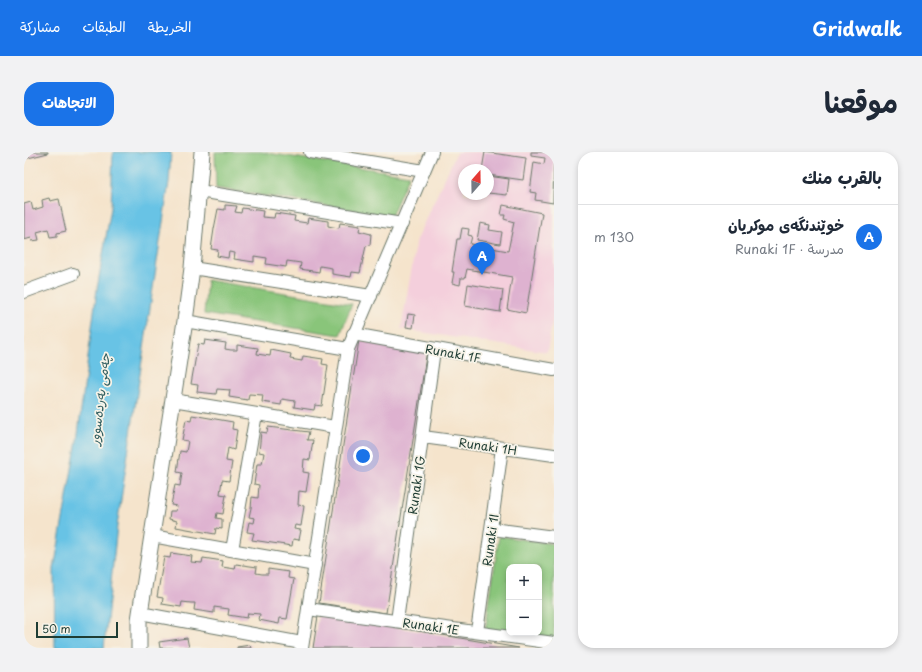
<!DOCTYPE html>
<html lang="ar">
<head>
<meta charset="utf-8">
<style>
	body { margin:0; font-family:"Playpen Sans","Playpen Sans Arabic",sans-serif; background:#f2f2f3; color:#1f2937; direction:rtl }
	.controls { position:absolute; right:12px; bottom:12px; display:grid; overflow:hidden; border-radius:8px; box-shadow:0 2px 6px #0003 }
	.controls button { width:36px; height:36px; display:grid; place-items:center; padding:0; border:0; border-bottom:1px solid #e0e1e3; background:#fff; color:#1f2937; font:20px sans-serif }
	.compass { position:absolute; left:434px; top:12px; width:36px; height:36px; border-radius:50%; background:#fff; box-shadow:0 2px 6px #0003; rotate:20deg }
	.scale { position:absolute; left:12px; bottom:10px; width:82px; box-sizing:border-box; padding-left:4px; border:2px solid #1f3d34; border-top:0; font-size:11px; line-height:14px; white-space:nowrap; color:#1f3d34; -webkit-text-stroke:3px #f7f3e8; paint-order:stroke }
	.you { position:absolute; left:339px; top:304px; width:14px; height:14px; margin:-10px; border:3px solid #fff; border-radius:50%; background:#1a73e8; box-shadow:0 0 0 6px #1a73e833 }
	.badge { display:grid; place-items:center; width:26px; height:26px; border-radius:50%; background:#1a73e8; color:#fff; font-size:13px; font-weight:700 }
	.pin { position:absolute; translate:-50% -33px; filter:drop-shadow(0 1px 2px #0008) }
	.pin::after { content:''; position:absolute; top:21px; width:14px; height:12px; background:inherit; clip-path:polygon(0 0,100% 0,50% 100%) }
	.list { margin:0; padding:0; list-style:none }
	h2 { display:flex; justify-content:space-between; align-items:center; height:52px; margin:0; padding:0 16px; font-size:17px }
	h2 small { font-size:13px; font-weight:400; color:#747a83 }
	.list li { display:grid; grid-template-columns:26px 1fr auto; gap:12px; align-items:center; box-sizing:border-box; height:64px; padding:0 16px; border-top:1px solid #e0e1e3 }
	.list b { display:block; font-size:15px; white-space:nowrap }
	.list p { margin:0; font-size:13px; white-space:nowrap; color:#747a83 }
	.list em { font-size:13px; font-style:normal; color:#747a83 }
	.map { position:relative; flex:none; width:530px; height:496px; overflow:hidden; direction:ltr; border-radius:16px }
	header { display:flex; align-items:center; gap:24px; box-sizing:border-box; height:56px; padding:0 20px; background:#1a73e8; color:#fff }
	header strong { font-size:19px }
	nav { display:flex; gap:22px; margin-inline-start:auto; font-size:14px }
	.intro { display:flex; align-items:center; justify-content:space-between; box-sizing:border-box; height:96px; padding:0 24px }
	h1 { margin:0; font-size:28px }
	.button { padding:10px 18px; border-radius:16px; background:#1a73e8; color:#fff; font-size:14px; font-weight:700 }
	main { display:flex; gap:24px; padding:0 24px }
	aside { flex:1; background:#fff; border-radius:16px; box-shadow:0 2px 6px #0003 }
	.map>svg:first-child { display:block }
	.built { fill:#f4cfdc; fill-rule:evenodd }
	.green { fill:#89c57a; stroke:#548157; fill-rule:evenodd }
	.water { fill:#67c3e5; stroke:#43808c }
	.building { fill:#deb2d0 }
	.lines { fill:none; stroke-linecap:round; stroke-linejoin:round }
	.minor-casing { stroke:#6a7769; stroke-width:14 }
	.tertiary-casing { stroke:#6a7769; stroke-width:17 }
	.minor { stroke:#fff; stroke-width:12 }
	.tertiary { stroke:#fff; stroke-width:15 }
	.labels { text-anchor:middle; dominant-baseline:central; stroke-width:3.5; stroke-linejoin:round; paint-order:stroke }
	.street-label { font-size:12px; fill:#1f3d34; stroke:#f7f3e8 }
	.water-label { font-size:13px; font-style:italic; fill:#315e60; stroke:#f7f3e8 }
</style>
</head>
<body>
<header>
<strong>Gridwalk</strong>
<nav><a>الخريطة</a><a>الطبقات</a><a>مشاركة</a></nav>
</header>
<div class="intro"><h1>موقعنا</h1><a class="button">الاتجاهات</a></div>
<main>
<aside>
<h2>بالقرب منك<small></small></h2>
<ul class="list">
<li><span class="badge">A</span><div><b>خوێندنگەی موکریان</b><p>مدرسة · Runaki 1F</p></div><em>130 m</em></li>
</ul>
</aside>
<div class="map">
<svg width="530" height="496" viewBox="0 0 530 496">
	<rect width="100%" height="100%" fill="#f7f3e8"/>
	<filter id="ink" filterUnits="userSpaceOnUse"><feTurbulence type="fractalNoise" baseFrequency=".025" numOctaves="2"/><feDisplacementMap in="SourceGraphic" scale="8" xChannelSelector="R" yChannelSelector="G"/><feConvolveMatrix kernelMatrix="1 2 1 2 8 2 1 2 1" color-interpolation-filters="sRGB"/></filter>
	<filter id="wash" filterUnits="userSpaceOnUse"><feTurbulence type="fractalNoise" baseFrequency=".012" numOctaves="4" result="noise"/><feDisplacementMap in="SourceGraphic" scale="16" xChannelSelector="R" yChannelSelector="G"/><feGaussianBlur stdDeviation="0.9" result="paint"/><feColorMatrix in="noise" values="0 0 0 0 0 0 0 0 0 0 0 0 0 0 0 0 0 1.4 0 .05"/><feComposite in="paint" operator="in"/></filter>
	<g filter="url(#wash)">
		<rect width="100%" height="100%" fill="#f5e4cc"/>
		<path class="built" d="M433 0H530V159L523 200 377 177 393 86ZM440 18H464V42H440Z"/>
		<g class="green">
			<polygon points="191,0 237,0 385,23 367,64 192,36"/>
			<polygon points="183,128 328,152 316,183 180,162"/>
			<path d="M475 384 530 392V488L461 480ZM485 415H515V481H485Z"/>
		</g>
		<polygon class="water" points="89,0 147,0 145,30 93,374 80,496 31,496 30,417 53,289 73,137 87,56"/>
		<g id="blocks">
			<g class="building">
				<polygon points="0,0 24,0 24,1 0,7"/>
				<polygon points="461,0 502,6 499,28 464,23 464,18 458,18"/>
				<polygon points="507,0 530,0 529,51 511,48 512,41 506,40 510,10 520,12 521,6 507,4"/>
				<polygon points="464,24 485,27 483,43 464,41"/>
				<polygon points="25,46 26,49 35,47 42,79 33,81 33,84 26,85 24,77 13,80 15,88 8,89 7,86 0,88 0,52 7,50 9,58 19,55 18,48"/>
				<polygon points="201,53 213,54 211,60 217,61 218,56 239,59 238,65 250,66 251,61 271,64 270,69 283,71 284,66 304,69 304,74 309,75 315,76 316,71 336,74 335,79 347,82 346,93 342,94 336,121 328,120 327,125 308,122 308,116 296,114 295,120 276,117 277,111 263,109 262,115 242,112 243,106 230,104 230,110 210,107 211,101 205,100 204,106 193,104 194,98 187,97 190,77 194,57 201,58"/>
				<polygon points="479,53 518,61 502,161 483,157 488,125 443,117 441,126 437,126 436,133 428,131 430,120 428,120 433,87 436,87 438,76 445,77 444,83 448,84 446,92 484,99 490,70 480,67 481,63 477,63"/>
				<polygon points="456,71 466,73 465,78 478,80 476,92 453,88"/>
				<polygon points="444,132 479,138 476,160 441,154"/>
				<polygon points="384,162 391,163 389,176 382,175"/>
				<polygon points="181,188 202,191 201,197 207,198 213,198 213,193 234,196 233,202 246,204 247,198 267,202 266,207 278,209 279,204 299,207 298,212 304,213 298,254 291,253 290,258 270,255 271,249 258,247 257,253 238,250 239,243 225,242 224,248 205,245 206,238 193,237 192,242 173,240 174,233 167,232 174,192 180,193"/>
				<polygon points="335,188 403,198 362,461 295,451"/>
				<polygon points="168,263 209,270 208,277 213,278 210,298 204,296 202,309 208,310 205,329 198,328 196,342 202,343 199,362 193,361 192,366 198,367 198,377 192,376 191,382 152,375 153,369 145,367 146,359 152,359 153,354 147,353 151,333 156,334 158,321 153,320 156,299 162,300 164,289 158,288 162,268 167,269"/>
				<polygon points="244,275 285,280 283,288 289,288 286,308 280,307 279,320 285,321 282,340 275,339 274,353 280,354 277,374 271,373 270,377 277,378 275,388 269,387 268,394 228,388 230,381 223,380 225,370 230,371 231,366 225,365 227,356 228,345 234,346 235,333 230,332 233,312 238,312 240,301 235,300 237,280 243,281"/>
				<polygon points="147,401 168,404 167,410 178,411 179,406 199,409 198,415 205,416 211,417 212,412 233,415 232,421 238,422 244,422 244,417 265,420 264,426 270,427 263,467 256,466 255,472 235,468 236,462 224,461 223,466 204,463 205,457 190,455 190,461 170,458 171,451 167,451 158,450 157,455 138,452 139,446 133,445 140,405 146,406"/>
				<polygon points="294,464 359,473 495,496 289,496"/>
				<polygon points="163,486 165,496 136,496 135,490"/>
				<polygon points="226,493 227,496 213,496 213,495"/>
			</g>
		</g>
	</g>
	<g filter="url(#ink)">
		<use href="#blocks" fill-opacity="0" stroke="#6a7769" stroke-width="1"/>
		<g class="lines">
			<defs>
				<g id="minor">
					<polyline points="286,0 400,19"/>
					<polyline points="175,39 378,72"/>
					<polyline points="168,116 347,144"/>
					<polyline points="0,140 49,122"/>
					<polyline points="161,169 324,197"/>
					<polyline points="329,182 530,218"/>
					<polyline points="149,248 311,275"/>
					<polyline points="399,285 530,303"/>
					<polyline points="468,377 530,385"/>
					<polyline points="128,384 291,413"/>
					<polyline points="208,398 232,262"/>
					<polyline points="284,457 530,491"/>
					<polyline points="116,461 278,491"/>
					<polyline points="373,469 410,198"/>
					<polyline points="453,480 478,296"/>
					<polyline points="278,496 324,197 408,0"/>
				</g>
				<polyline id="tertiary" points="115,496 115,468 161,169 168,116 178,0"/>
			</defs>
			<use href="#minor" class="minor-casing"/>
			<use href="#tertiary" class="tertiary-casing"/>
			<use href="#minor" class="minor"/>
			<use href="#tertiary" class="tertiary"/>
		</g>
	</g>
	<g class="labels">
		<g class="street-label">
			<text transform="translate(429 201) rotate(10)">Runaki 1F</text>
			<text transform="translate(464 294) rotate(8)">Runaki 1H</text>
			<text transform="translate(392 333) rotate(-82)">Runaki 1G</text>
			<text transform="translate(466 388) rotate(-82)">Runaki 1I</text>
			<text transform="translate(407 474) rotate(8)">Runaki 1E</text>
		</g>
		<g class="water-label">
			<text transform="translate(75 247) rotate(-83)">چەمی بەردەسوور</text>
		</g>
	</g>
</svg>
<div class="controls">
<button>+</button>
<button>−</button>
</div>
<svg class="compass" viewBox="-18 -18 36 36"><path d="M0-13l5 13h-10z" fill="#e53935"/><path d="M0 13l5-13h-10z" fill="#747a83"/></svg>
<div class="scale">50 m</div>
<div class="you"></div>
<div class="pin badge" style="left:458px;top:123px">A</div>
</div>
</main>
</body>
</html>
